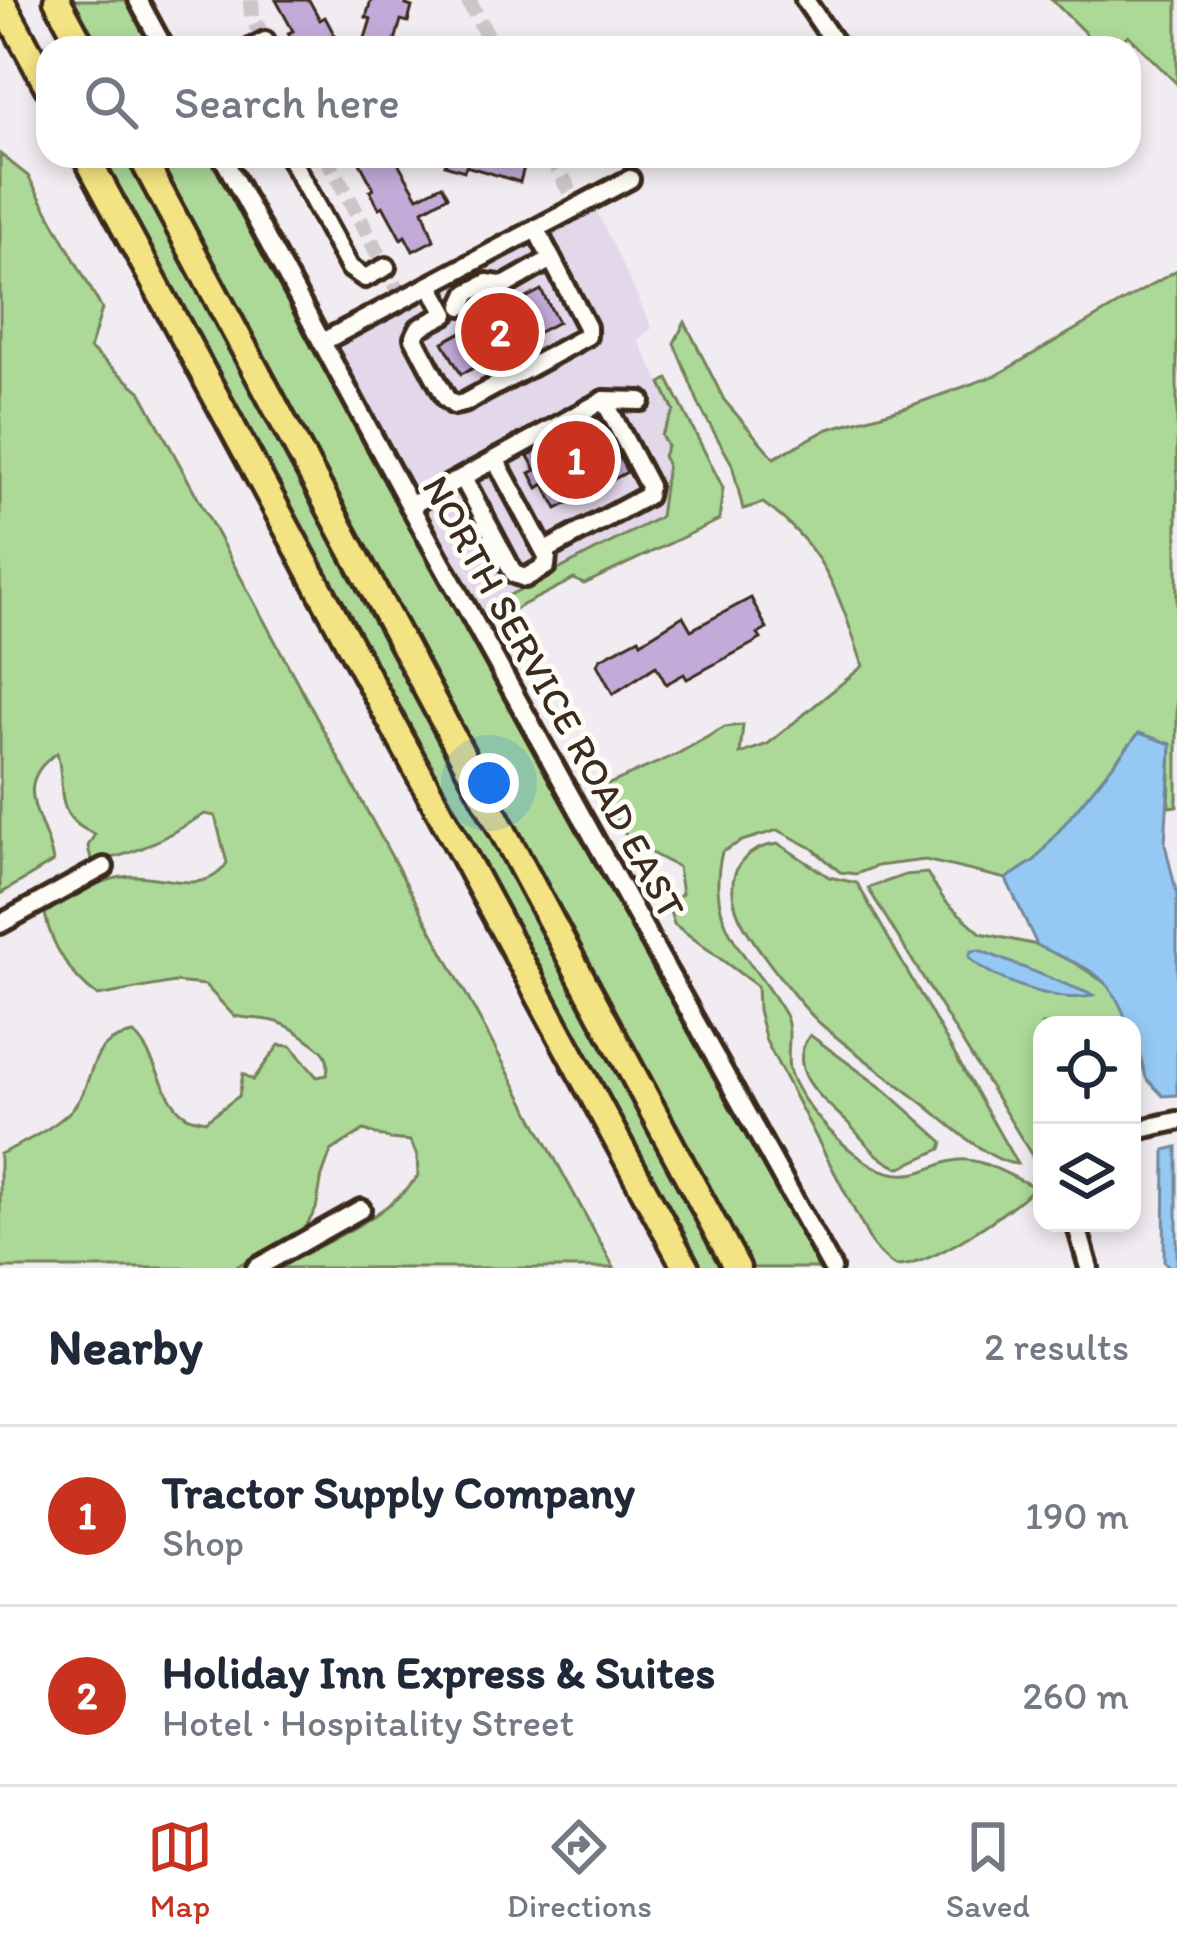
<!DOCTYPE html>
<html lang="en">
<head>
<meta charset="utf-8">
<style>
	body { margin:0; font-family:Itim,sans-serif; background:#f2f2f3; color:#1f2937 }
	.controls { position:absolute; right:36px; bottom:36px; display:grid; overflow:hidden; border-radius:24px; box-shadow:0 6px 18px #0003 }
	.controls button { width:108px; height:108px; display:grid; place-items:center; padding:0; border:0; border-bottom:3px solid #e0e1e3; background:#fff; color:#1f2937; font:60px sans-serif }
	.you { position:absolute; left:489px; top:783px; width:42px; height:42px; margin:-30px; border:9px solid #fff; border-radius:50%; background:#1a73e8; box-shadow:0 0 0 18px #1a73e833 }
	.badge { display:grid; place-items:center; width:78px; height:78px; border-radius:50%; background:#c8321e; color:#fff; font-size:39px; font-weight:700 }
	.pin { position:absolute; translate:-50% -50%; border:6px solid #fff; box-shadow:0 3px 12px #0006 }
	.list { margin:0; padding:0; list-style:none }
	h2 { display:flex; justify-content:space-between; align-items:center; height:156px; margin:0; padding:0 48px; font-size:51px }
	h2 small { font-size:39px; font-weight:400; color:#747a83 }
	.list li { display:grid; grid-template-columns:78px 1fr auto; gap:36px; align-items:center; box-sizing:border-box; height:180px; padding:0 48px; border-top:3px solid #e0e1e3 }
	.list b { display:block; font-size:45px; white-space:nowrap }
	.list p { margin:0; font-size:39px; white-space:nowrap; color:#747a83 }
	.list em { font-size:39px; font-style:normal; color:#747a83 }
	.icon { flex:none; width:66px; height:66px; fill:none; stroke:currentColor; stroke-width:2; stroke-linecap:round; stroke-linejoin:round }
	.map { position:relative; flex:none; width:1177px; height:1268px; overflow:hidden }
	.search { position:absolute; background:#fff; box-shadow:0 6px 18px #0003; left:36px; right:36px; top:36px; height:132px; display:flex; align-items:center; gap:30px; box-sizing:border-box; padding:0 42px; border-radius:36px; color:#747a83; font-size:45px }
	.sheet { height:516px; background:#fff }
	nav { display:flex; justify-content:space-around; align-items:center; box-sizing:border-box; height:168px; border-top:3px solid #e0e1e3; background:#fff; font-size:33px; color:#747a83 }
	nav a { display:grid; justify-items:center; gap:6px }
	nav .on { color:#c8321e }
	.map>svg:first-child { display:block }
	.built { fill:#e3d8ea }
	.green { fill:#acd998; stroke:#74825b; stroke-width:3 }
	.water { fill:#95c9f3; stroke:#71899e; stroke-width:3 }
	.building { fill:#c3abd9; stroke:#3b2a1e; stroke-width:3 }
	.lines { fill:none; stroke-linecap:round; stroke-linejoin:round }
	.minor-tunnel { stroke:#cdc5c7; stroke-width:16; stroke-dasharray:16 8; stroke-linecap:butt }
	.minor-casing { stroke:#3b2a1e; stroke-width:26 }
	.highway-casing { stroke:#3b2a1e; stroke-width:33 }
	.minor { stroke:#fdfcf7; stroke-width:16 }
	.highway { stroke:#f4e382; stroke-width:24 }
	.labels { text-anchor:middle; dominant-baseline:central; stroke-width:10; stroke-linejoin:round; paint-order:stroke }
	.street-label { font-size:39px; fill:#3b2a1e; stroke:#fdfcf7 }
</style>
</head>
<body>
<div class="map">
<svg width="1177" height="1268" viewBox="0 0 1177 1268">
	<rect width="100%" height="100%" fill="#f1ecf1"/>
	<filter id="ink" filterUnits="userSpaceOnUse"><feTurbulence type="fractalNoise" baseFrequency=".00833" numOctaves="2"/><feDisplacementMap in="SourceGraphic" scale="24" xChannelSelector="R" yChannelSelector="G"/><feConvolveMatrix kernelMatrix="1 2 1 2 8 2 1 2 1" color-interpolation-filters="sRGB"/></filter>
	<g filter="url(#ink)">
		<polygon class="built" points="595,207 652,328 638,340 674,410 665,426 667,464 660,517 477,612 341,359 342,344 349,336"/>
		<g class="green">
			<polygon points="71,0 130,0 156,48 97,48"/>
			<polygon points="1052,0 1177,0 1177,84 1128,35 1115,48 1093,48 1086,34"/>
			<path d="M0 154 28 176 102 309 90 349 140 391 614 1268H277C325 1242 385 1219 418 1176L417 1155 410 1141 390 1139 364 1130 331 1151 322 1176 316 1209 305 1228 234 1268H0V1154C21 1144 48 1131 66 1115 100 1087 80 1041 134 1034 156 1054 162 1098 184 1114 190 1119 198 1119 205 1121L239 1096 243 1074 253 1080 279 1045 291 1046 317 1077 327 1075C331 1052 321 1050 306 1038 275 1015 270 1022 234 1016L205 985 174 982 98 996C72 978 51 945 45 914 68 896 101 878 131 876 165 875 205 897 227 863L215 816 205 814C169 834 132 860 91 860L88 846 95 834C50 817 67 786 57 753 7 786 48 822 53 862L0 894Z"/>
			<polygon points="96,156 130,156 727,1268 693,1268"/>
			<polygon points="155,156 212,156 472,642 819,1268 753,1268"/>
			<path d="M1177 270V806L1169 807 1171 744 1139 733 1035 860 1006 879 925 860 877 866 856 874 840 872 812 848 778 830 742 841 722 852C703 929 753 957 785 1015 793 1030 786 1052 789 1069 798 1104 853 1162 888 1172 921 1182 940 1157 967 1160 989 1162 1014 1178 1035 1187 1010 1211 930 1268 895 1266 887 1262 879 1252 873 1246L766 1041 758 1010 757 986 674 924 667 902 682 894 678 867C637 846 612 835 605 786L679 753 725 727 743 725 740 754 768 744 863 666C839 596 826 547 763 503L743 509 732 464 701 409 674 343 685 322 724 400 774 458 828 429 907 407 997 375Z"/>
			<polygon points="668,379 723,488 719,520 584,584 574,579 513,610 506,597 660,517 667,464 663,456 667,446 661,435 674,411 661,383"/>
			<path d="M779 844 829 877 857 883 1017 1164C990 1163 947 1122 925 1105 891 1079 856 1054 823 1026 802 1008 751 942 739 916 732 900 729 879 740 864 749 851 764 845 779 844Z"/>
			<polygon points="927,873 945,901 981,933 1037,945 1077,964 1117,991 1128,1025 1042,1025 1039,1167 868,888 905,875"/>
			<path d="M810 1035 886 1091 943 1142 941 1149 899 1168C876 1159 865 1141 848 1123 826 1101 783 1071 810 1035Z"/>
		</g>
		<g class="water">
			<path d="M1139 733 1171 744 1165 844 1177 895V1095L1163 1096 1146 1078 1132 1025H1128C1110 970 1085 969 1037 945L1006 879 1035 860Z"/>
			<path d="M979 950 1093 995C1064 1006 990 980 969 957L971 951Z"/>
			<polygon points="1177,1147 1177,1268 1170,1268 1164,1261 1165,1150"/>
		</g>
		<g class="building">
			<polygon points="276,0 309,0 320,20 325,17 334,34 329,37 335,48 295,48 288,33 293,31"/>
			<polygon points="371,0 408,0 406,5 412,7 408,22 401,20 393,48 362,48 371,19 366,17"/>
			<polygon points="356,156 394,156 418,197 442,185 448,196 423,210 434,240 413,251 405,236 401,239 383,206 379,208 370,191 374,189"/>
			<polygon points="442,156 527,156 520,182 466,166 464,171 445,165 447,160"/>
			<polygon points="541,290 558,322 518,343 520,346 461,374 443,342"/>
			<polygon points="599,417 627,472 557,509 544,484 538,488 530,473 536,470 528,456"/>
			<polygon points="751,598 767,629 758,634 761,639 687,679 684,674 666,684 656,666 613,694 597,664 600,659 639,638 641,642 683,616 691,630"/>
		</g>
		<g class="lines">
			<g class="minor-tunnel">
				<polyline points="251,0 252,17 269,48"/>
				<polyline points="468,0 494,48"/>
				<polyline points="326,156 403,300"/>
				<polyline points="551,156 578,207"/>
			</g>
			<defs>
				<g id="minor">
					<polyline points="138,0 164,48"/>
					<polyline points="805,0 838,48"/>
					<polyline points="252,48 265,41"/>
					<polyline points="222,156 410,506 832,1268"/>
					<polyline points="289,156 350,268 365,278 386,267"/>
					<polyline points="430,285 446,314 419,328 414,338 446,398 454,405 464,403 587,336 587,327 536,229"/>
					<polyline points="490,294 551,259"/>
					<polyline points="462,306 468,293 487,283 500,285"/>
					<polyline points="322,342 630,179"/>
					<polyline points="463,478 514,574 525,578 546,566 547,556 495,459"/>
					<polyline points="410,506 604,400 641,401"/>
					<polyline points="545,551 647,496 649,486 604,400"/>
					<polyline points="0,924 104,867"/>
					<polyline points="1132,1131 1177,1121"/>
					<polyline points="1076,1223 1089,1268"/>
					<polyline points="256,1268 361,1209"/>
				</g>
				<g id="highway">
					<polyline points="1,0 48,87"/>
					<polyline points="57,0 83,48"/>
					<polyline points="86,156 686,1268"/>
					<polyline points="141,156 737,1268"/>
				</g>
			</defs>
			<use href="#minor" class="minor-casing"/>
			<use href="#highway" class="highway-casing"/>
			<use href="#minor" class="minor"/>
			<use href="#highway" class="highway"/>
		</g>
	</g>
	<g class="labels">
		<g class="street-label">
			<text transform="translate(554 697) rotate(61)">NORTH SERVICE ROAD EAST</text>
		</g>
	</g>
</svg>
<div class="controls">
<button><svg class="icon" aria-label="locate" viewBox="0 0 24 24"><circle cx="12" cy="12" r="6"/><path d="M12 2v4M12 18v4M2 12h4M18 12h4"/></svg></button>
<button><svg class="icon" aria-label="layers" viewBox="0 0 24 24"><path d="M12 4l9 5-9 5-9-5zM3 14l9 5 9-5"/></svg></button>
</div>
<div class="you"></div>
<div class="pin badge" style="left:576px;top:460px">1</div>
<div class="pin badge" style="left:500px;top:332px">2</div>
<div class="search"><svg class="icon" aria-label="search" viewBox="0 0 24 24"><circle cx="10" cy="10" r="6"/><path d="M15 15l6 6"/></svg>Search here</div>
</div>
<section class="sheet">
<h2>Nearby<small>2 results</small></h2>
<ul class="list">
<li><span class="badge">1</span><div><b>Tractor Supply Company</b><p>Shop</p></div><em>190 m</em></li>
<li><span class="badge">2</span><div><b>Holiday Inn Express &amp; Suites</b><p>Hotel · Hospitality Street</p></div><em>260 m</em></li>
</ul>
</section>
<nav>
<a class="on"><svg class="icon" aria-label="map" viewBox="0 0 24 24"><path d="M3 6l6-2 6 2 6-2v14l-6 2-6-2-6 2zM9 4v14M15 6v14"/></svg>Map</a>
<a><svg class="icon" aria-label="directions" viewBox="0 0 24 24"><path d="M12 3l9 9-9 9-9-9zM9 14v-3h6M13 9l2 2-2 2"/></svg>Directions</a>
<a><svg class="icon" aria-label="saved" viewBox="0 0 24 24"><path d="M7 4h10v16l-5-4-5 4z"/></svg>Saved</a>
</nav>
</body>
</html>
